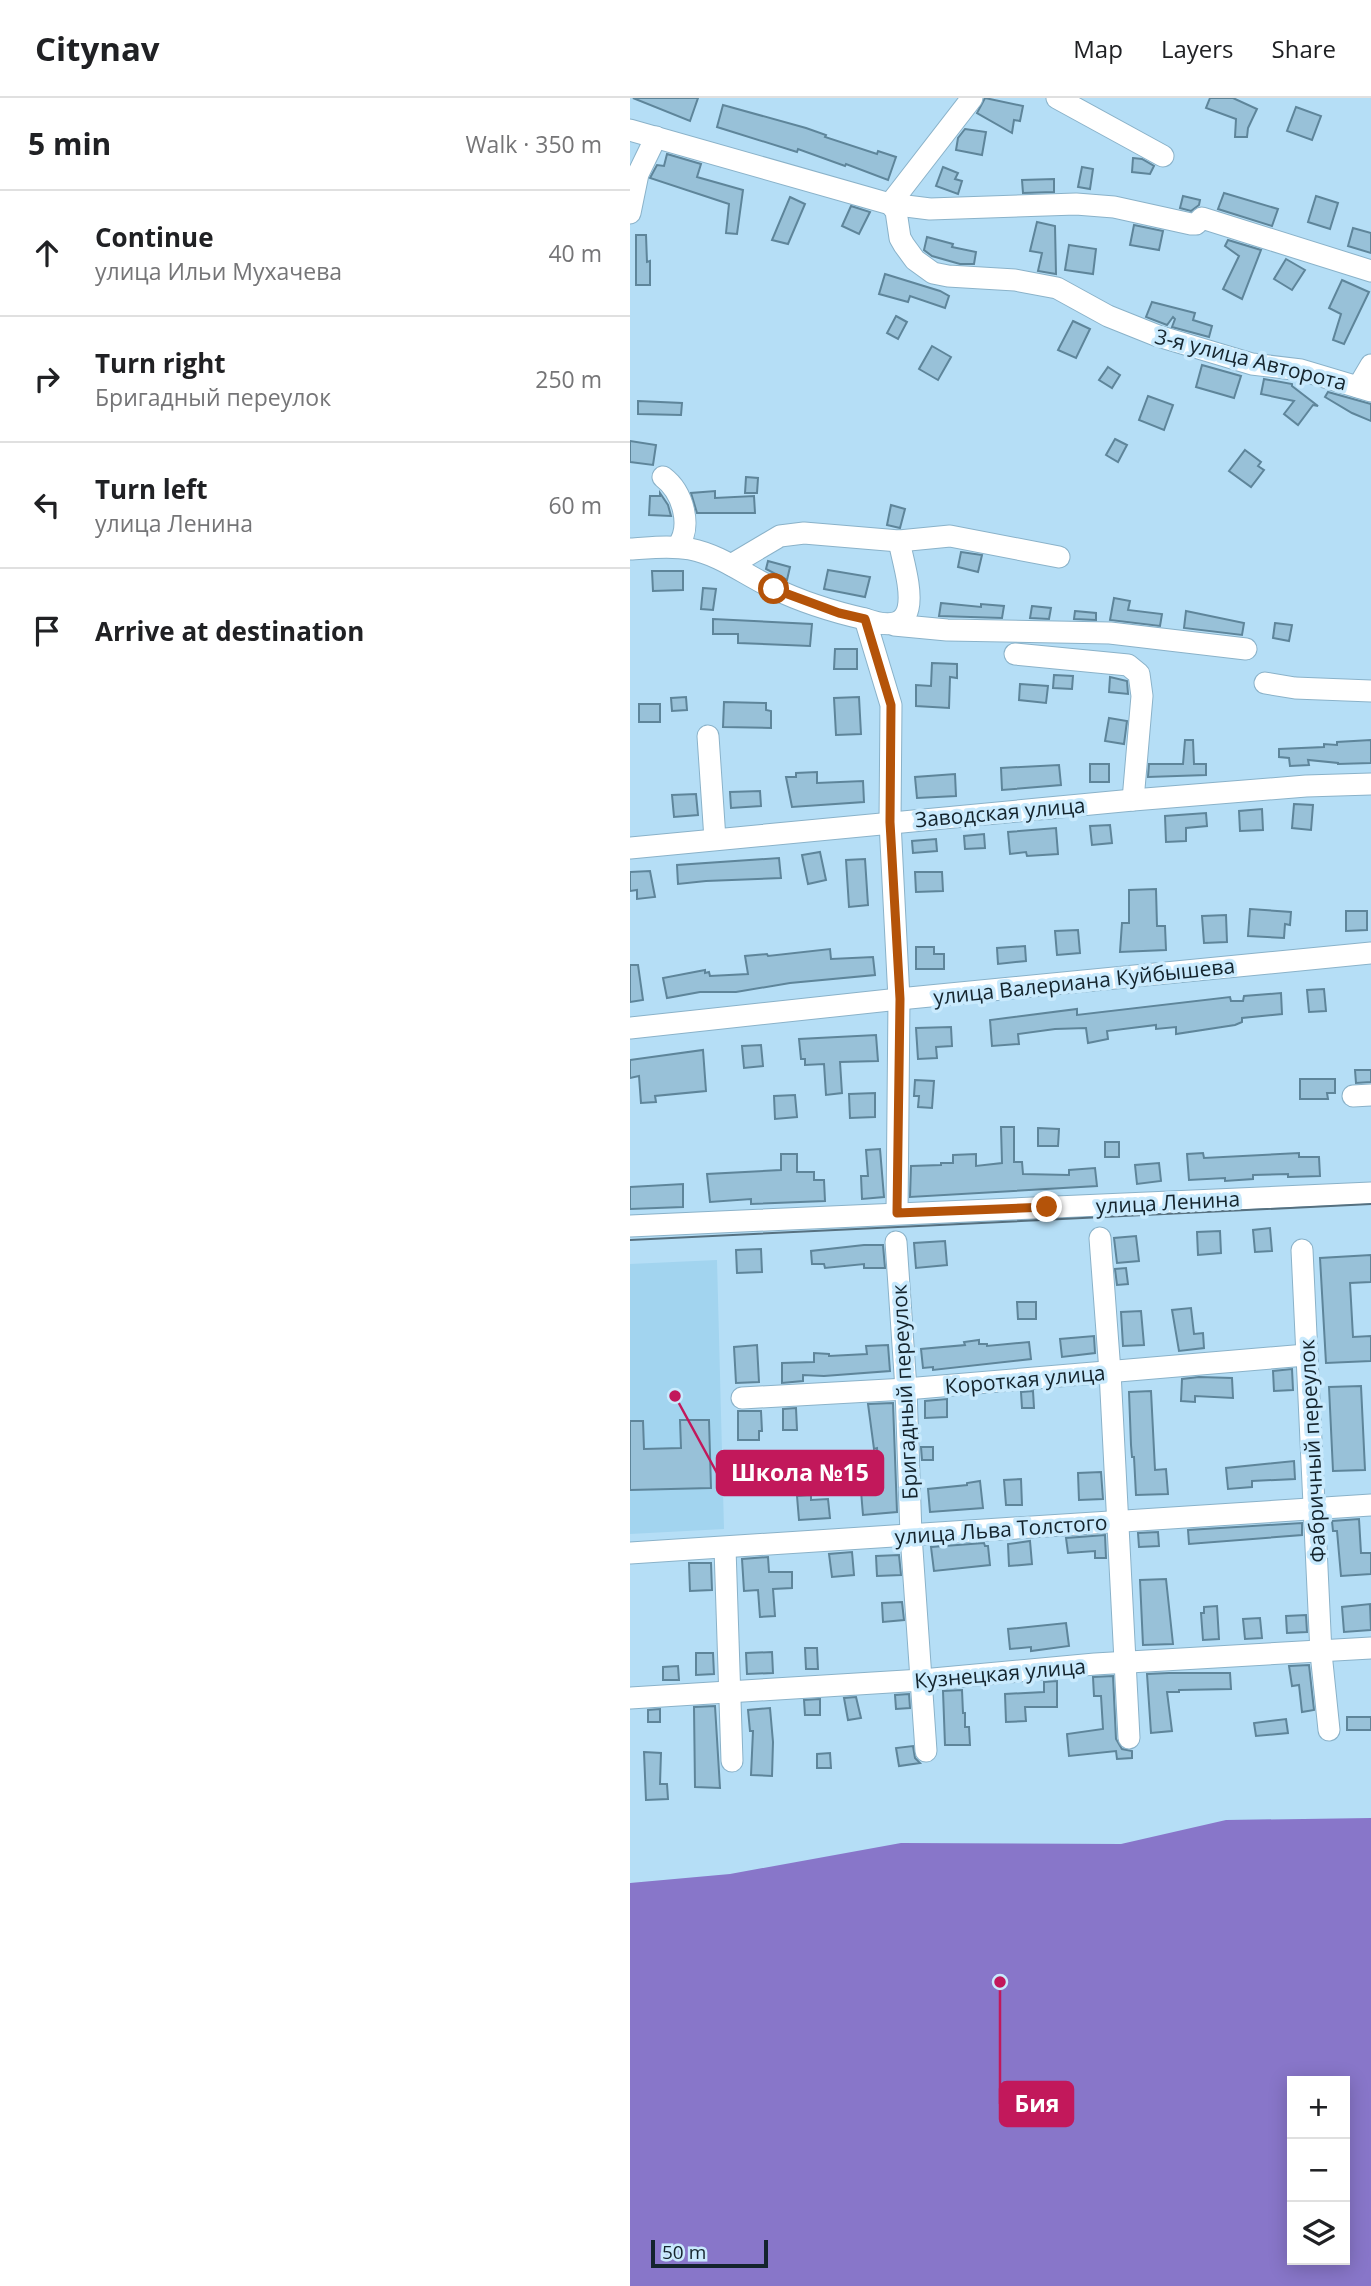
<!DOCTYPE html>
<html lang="en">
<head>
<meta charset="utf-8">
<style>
	body { margin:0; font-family:"Open Sans",sans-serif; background:#f2f2f2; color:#202124 }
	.controls { position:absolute; right:21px; bottom:21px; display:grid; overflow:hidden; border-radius:0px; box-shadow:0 4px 18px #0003 }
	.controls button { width:63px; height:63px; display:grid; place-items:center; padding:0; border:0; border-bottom:2px solid #e0e0e0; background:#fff; color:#202124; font:35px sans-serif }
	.scale { position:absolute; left:21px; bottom:18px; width:117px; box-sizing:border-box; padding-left:7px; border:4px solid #14242d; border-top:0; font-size:19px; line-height:24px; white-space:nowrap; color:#14242d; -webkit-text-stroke:5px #c9eafd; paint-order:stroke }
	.stop { position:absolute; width:21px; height:21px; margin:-16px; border:5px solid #b45309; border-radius:50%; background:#fff }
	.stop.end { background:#b45309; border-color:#fff; box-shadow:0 2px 7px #0008 }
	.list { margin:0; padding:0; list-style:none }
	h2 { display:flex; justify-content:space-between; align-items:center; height:91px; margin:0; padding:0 28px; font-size:30px }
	h2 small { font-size:23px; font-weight:400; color:#757577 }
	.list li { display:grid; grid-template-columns:46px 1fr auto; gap:21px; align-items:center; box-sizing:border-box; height:126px; padding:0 28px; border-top:2px solid #e0e0e0 }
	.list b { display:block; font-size:26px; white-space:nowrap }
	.list p { margin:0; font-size:23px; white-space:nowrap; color:#757577 }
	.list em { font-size:23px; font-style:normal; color:#757577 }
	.icon { flex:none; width:38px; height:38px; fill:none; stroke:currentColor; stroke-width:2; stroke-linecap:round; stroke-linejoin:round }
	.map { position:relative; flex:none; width:741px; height:2188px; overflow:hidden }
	header { display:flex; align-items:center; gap:42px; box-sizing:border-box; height:98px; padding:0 35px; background:#fff; border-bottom:2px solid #e0e0e0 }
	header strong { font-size:33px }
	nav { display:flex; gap:38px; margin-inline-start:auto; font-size:24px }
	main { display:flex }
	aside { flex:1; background:#fff }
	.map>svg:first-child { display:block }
	.built { fill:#a2d4ef }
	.water { fill:#8876c9; fill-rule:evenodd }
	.building { fill:#98c1d8; stroke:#5e859a; stroke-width:2 }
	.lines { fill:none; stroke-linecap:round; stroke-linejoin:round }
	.minor-casing { stroke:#8ab2c9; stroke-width:23 }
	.minor { stroke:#fff; stroke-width:21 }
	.tram { stroke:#56707f; stroke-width:2 }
	.route { stroke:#b45309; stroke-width:9 }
	.labels { text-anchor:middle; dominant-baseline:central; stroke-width:7; stroke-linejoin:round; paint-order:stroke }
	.street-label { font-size:21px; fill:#14242d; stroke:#c9eafd }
	.leader { fill:none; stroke:#c2185b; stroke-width:2.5 }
	.callout-dot { fill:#c2185b; stroke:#c9eafd; stroke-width:2.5 }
	.callout { fill:#c2185b; stroke:#c2185b; stroke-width:2.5 }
	.callout-label { font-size:23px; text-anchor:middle; font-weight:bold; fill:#fff }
</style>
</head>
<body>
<header>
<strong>Citynav</strong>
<nav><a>Map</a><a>Layers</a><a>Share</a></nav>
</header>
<main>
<aside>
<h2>5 min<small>Walk · 350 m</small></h2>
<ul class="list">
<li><svg class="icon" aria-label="ahead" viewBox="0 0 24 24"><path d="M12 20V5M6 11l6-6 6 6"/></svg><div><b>Continue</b><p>улица Ильи Мухачева</p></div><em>40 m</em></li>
<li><svg class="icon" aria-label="right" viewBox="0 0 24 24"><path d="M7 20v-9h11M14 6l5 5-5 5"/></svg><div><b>Turn right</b><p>Бригадный переулок</p></div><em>250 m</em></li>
<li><svg class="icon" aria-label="left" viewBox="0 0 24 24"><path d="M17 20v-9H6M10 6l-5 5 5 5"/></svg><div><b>Turn left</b><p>улица Ленина</p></div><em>60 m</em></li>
<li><svg class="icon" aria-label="arrive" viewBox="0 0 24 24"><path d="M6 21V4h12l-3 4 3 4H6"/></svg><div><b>Arrive at destination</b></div></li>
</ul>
</aside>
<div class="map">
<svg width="741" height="2188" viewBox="0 0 741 2188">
	<rect width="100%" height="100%" fill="#b5def6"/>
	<polygon class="built" points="87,1162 94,1431 0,1436 0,1166"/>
	<path class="water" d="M741 1720V2188H0V1785L100 1776 271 1745 491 1746 596 1722ZM662 1983H715V2162H662Z"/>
	<g class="building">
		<polygon points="3,0 68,0 60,23"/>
		<polygon points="355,0 393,8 390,23 384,22 382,35 347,15"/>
		<polygon points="580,0 603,0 627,11 618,30 617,39 605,39 606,21 576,10"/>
		<polygon points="93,7 176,30 196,37 195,39 247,56 248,53 266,59 258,82 216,66 215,68 168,51 167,54 87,29"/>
		<polygon points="666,9 691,18 682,42 657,33"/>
		<polygon points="335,31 356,34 352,57 326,52 328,40"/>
		<polygon points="37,56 71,66 67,79 113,92 107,136 96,135 99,106 20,80 27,67 34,68"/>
		<polygon points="503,60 512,61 524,68 520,76 502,74"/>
		<polygon points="313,69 328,75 325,81 332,83 328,96 306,88"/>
		<polygon points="452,69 463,71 460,91 448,89"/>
		<polygon points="424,81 424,94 393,95 392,82"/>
		<polygon points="594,95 648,111 642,128 588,111"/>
		<polygon points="553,98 570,102 569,107 561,113 550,110"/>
		<polygon points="686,98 708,105 700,131 678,124"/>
		<polygon points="160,99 175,106 158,146 142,142"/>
		<polygon points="221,108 240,114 229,136 212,128"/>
		<polygon points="407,124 425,128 426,176 408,173 412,155 400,153"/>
		<polygon points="504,127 533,133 529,152 500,147"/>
		<polygon points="723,130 741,135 741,155 718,148"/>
		<polygon points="6,137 16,137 17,164 20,163 20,187 6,187"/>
		<polygon points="297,139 323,146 322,149 346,154 344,166 330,166 302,158 294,152"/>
		<polygon points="598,142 631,152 612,201 593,191 609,158 595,148"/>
		<polygon points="439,147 466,151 463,176 435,172"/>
		<polygon points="656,161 675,172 662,192 644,181"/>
		<polygon points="255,176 310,193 319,198 315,210 280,198 278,204 249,196"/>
		<polygon points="712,182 739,194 714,246 703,242 711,216 699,210"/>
		<polygon points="522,204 565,215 563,222 582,228 579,239 542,229 545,221 543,219 537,227 516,219"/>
		<polygon points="266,218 277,224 268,241 257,235"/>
		<polygon points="443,223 460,231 446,260 428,252"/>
		<polygon points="302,248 321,259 308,282 289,271"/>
		<polygon points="572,267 611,278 604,300 566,289"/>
		<polygon points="478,269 490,277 482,290 469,282"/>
		<polygon points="634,281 662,286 662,288 688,308 683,307 668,327 654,316 664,303 631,296"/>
		<polygon points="698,294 741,306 741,323 722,315 695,299"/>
		<polygon points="518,298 543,307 534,332 509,322"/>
		<polygon points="8,303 52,305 51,317 8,316"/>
		<polygon points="485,341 497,347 488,364 476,357"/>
		<polygon points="0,343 26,347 23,367 0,364"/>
		<polygon points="615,352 631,364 628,368 634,372 621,389 599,373"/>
		<polygon points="116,379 128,380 127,395 115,395"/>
		<polygon points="85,393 85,400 124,398 125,415 67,415 61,395"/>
		<polygon points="30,395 38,407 41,418 19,417 20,398 30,398"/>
		<polygon points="261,407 275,411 270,430 257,427"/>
		<polygon points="331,454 352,457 348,474 328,469"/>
		<polygon points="138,463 160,469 157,482 136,471"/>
		<polygon points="198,472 240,479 235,499 194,491"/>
		<polygon points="22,473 53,473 53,492 23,493"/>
		<polygon points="73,490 86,491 83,512 71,511"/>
		<polygon points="484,500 500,503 498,512 532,516 530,528 480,522"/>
		<polygon points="311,505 351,509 351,506 374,508 372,520 309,518"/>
		<polygon points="402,508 421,510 419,521 400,520"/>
		<polygon points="445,513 466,515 466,522 444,521"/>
		<polygon points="556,513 614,525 612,537 554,530"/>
		<polygon points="83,521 182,526 180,548 108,545 108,536 83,536"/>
		<polygon points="645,525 662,527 659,543 643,540"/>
		<polygon points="205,551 227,551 227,571 204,571"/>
		<polygon points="302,565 327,566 327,580 320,579 319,610 286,608 286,587 301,588"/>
		<polygon points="424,577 443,578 442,591 423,590"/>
		<polygon points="480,579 497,583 498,596 479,594"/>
		<polygon points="390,586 418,588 416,605 389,602"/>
		<polygon points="56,599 57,612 42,613 41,600"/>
		<polygon points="229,599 231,636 206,637 204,600"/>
		<polygon points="94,604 136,605 136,612 141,613 141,630 93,629"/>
		<rect x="9" y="606" width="21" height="18"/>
		<polygon points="479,620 497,623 494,646 475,643"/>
		<polygon points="555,642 563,642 564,666 576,666 576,677 518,679 519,666 553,666"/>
		<polygon points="741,642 741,665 708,666 708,665 678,662 679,667 660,668 659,660 649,659 649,651 694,649 694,646 707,647 707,644"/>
		<rect x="460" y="666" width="19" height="18"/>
		<polygon points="429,667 431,687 372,692 371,670"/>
		<polygon points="187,674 187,685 233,683 234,704 162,709 156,679 166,679 166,675"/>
		<polygon points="325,676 326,698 287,700 285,679"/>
		<polygon points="130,693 131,708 101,710 100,694"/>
		<polygon points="66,696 68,717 44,719 42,697"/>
		<polygon points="664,706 683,707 681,732 662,730"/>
		<polygon points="632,711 633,732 610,733 609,713"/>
		<polygon points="576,715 577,728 556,730 556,743 536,744 535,718"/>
		<polygon points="480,727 482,745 462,747 460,728"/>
		<polygon points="426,730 428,756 397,758 396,754 380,756 378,734"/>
		<polygon points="354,736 355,750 335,751 334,738"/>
		<polygon points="306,741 307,753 283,755 282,743"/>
		<polygon points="190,754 196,782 178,786 172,757"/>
		<polygon points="149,760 151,780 76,783 48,786 47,767"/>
		<polygon points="235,761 238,807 219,809 216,762"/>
		<polygon points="20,773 25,799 7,801 7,792 0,793 0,774"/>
		<polygon points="285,774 312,774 313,793 286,794"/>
		<polygon points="526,791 527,828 535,828 536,852 490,854 492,825 499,825 499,792"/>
		<polygon points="620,811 661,814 660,827 655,826 654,840 618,838"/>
		<polygon points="716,813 737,813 737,832 716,833"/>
		<polygon points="596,817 597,844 574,845 572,818"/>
		<polygon points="448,832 450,855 427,857 425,833"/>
		<polygon points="395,848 396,863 368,866 367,850"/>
		<polygon points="286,849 304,849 304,856 314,856 314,871 286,871"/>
		<polygon points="200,851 201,861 243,859 245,877 160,885 106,894 70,894 37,900 33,880 75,872 75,875 79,874 80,878 118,876 115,858 137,856 138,858"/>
		<polygon points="0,867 8,867 13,902 0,904"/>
		<polygon points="694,891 696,913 679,914 677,892"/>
		<polygon points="651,895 652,916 612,920 612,924 605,927 546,936 546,929 526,931 526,927 477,933 478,941 458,945 456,930 425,931 388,936 389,946 362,948 360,922 447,911 447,917 600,899 601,903 613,903 614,898"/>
		<polygon points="321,929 322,948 306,949 307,960 288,961 286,930"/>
		<polygon points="246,937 248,963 210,964 212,995 196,997 194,966 175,967 175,961 171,961 169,941"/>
		<polygon points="131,947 133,968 114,970 112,948"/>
		<polygon points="73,952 76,993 25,998 26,1004 11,1005 9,978 0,980 0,962"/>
		<polygon points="725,972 741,972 741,984 726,985"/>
		<polygon points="670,981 705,981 705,995 697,995 698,1001 670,1001"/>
		<polygon points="285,982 304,983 302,1010 288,1009 289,998 284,998"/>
		<polygon points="245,995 245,1019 220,1020 219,996"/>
		<polygon points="165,997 167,1019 145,1021 144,998"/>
		<polygon points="371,1029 384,1029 384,1064 392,1064 393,1076 439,1077 439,1072 465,1070 467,1088 280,1099 281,1068 311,1067 311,1065 323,1065 323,1057 346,1056 346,1068 372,1065"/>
		<polygon points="408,1030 429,1031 428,1048 408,1048"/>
		<rect x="475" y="1044" width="14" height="15"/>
		<polygon points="250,1051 254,1099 232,1101 231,1078 238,1078 236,1052"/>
		<polygon points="573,1055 574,1060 669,1055 669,1059 689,1059 690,1078 658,1079 658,1076 623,1077 623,1081 595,1083 595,1080 559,1082 557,1056"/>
		<polygon points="151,1056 167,1056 167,1074 184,1074 184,1082 194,1082 195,1103 121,1106 121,1101 80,1104 77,1076 151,1072"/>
		<polygon points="529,1065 531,1083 507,1086 505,1067"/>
		<polygon points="53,1086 53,1109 0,1111 0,1089"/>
		<polygon points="640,1130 642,1153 625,1154 623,1132"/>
		<polygon points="590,1133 591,1155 568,1157 567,1134"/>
		<polygon points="506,1138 509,1163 487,1165 484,1140"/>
		<polygon points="315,1143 317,1167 286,1170 284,1145"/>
		<polygon points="234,1147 253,1147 255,1170 234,1170 234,1166 195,1170 194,1166 182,1166 181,1153"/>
		<polygon points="131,1151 132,1174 107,1175 106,1152"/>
		<polygon points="741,1157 741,1184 720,1185 723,1239 741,1238 741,1263 696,1265 690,1160"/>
		<polygon points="496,1170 498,1186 487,1187 485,1171"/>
		<polygon points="387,1204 406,1204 406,1221 388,1221"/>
		<polygon points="561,1210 564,1236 573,1235 574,1250 549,1253 542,1212"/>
		<polygon points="511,1213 514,1247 493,1248 491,1214"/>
		<polygon points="464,1238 465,1255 432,1259 430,1241"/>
		<polygon points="349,1242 349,1246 357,1246 357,1248 399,1244 401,1261 303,1272 303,1269 293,1270 291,1251 335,1247 334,1244"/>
		<polygon points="127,1247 129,1284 106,1285 104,1249"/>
		<polygon points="258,1247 260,1273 194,1278 173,1277 173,1283 152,1285 152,1265 184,1264 184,1255 199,1256 199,1258 237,1256 236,1248"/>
		<polygon points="662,1271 663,1292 644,1293 643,1273"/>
		<polygon points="569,1279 602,1280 603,1300 565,1298 565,1304 551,1303 552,1281"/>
		<polygon points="731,1288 735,1372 703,1373 699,1289"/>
		<polygon points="403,1293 404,1310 392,1310 391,1294"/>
		<polygon points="521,1293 525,1372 536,1371 538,1396 506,1397 504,1359 502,1359 501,1347 499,1294"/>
		<polygon points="317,1301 317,1319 295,1320 295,1303"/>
		<polygon points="263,1305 267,1414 233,1417 231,1393 250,1391 247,1350 244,1351 238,1306"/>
		<polygon points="166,1310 167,1332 153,1332 153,1311"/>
		<polygon points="108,1313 131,1313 132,1333 129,1333 129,1342 108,1342"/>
		<polygon points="50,1322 79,1322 81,1390 0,1392 0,1323 13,1323 14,1351 51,1350"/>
		<polygon points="291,1349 303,1349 303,1362 292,1362"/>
		<polygon points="664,1363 665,1381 622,1383 622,1389 598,1391 596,1370"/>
		<polygon points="471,1374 473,1401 449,1402 448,1375"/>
		<polygon points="391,1381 392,1407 376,1407 374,1382"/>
		<polygon points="350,1383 353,1410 300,1414 298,1391 337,1387 337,1385"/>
		<polygon points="181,1397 181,1402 198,1401 200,1420 169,1422 167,1398"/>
		<polygon points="729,1421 731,1455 741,1455 741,1476 711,1478 707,1433 703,1433 702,1423"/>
		<polygon points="672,1425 672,1437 559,1446 558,1432"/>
		<polygon points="528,1434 529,1448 509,1449 508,1435"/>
		<polygon points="475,1437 476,1460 465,1460 465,1453 438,1455 436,1440"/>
		<polygon points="400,1443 402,1466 379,1468 378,1446"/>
		<polygon points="354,1445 355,1448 358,1448 360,1467 304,1473 301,1449"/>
		<polygon points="222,1454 224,1477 202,1479 199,1456"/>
		<polygon points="269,1457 271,1477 247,1478 246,1458"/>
		<polygon points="138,1459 139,1474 162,1474 162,1490 143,1491 145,1518 130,1519 128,1492 114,1493 112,1461"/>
		<polygon points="59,1465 81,1465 82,1492 60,1493"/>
		<polygon points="536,1481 543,1546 513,1547 510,1482"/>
		<polygon points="272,1504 274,1522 253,1524 252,1505"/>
		<polygon points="740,1506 741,1532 714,1534 712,1509"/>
		<polygon points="587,1508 589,1541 573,1542 571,1515 574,1515 574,1509"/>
		<polygon points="676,1517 677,1534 657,1535 656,1518"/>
		<polygon points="630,1520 632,1540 615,1541 613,1521"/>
		<polygon points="436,1525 439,1548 401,1553 401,1549 380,1551 378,1531"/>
		<polygon points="175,1550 187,1550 188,1571 176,1571"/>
		<polygon points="142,1554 143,1575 117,1576 116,1555"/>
		<polygon points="66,1555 83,1555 84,1576 66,1577"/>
		<polygon points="679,1567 684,1612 672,1614 669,1587 662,1588 659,1568"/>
		<polygon points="48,1568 49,1582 33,1582 33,1569"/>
		<polygon points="539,1575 600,1575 601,1591 549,1592 549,1594 537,1594 542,1633 521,1635 517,1576"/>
		<polygon points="483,1578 486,1641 492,1651 502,1653 502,1660 487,1661 486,1653 439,1658 437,1636 473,1631 471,1598 464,1598 463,1579"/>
		<polygon points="427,1583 427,1609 395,1609 396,1623 376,1624 375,1596 414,1594 414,1584"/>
		<polygon points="332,1592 333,1615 335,1615 335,1629 339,1629 340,1647 315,1647 313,1593"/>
		<polygon points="279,1596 280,1610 266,1611 265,1597"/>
		<polygon points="226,1599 231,1620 218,1622 214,1600"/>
		<polygon points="190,1601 190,1617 175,1617 174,1602"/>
		<polygon points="85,1608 90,1690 65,1689 64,1609"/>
		<polygon points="140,1610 143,1644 142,1678 121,1677 123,1633 120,1633 118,1612"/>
		<polygon points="30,1611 30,1624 18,1624 18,1612"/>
		<rect x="717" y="1619" width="24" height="13"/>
		<polygon points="656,1621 658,1635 626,1638 624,1625"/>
		<polygon points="283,1648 285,1660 290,1665 269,1668 266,1650"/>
		<polygon points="14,1654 31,1655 30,1686 37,1686 38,1701 16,1702"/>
		<polygon points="200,1655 201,1670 187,1670 187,1656"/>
	</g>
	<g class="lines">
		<defs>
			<g id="minor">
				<polyline points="427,0 533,58"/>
				<polyline points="0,32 260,106 266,113 270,140 274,147 285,162 303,175 318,178 385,182 427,190 478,218 528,238 622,266 671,272 741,293"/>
				<polyline points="260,106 300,111 446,106 484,109 561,126 566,126 572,120 741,173"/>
				<polyline points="260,106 342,0"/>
				<polyline points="0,115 8,76 26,39"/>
				<polyline points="728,289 741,267"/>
				<path d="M33 379C53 394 63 429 47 449"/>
				<path d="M0 451C19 450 40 447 60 451 91 457 115 477 143 490 172 504 204 514 235 521"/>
				<polyline points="101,467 150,438 174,435 269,443 320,438 429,459"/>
				<polyline points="264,527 317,532 480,535 616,551"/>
				<polyline points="385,556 498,567 509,576 512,598 503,702"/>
				<polyline points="635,585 665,590 741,593"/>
				<polyline points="78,638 85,741"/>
				<polyline points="0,750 503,702 676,688 741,686"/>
				<polyline points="0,930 269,901 741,855"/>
				<polyline points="723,998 741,997"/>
				<path d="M267 1115 269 901 260 724 261 607 235 521C300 544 276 478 269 443"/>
				<polyline points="0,1128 741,1095"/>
				<polyline points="470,1140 480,1274 499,1640"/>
				<polyline points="266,1144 276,1291 281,1437 296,1653"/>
				<polyline points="672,1152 691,1555 699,1632"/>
				<polyline points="112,1300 276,1291 676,1257"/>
				<polyline points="95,1450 102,1663"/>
				<polyline points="0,1455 741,1407"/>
				<polyline points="0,1600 292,1582 465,1566 741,1550"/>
			</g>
		</defs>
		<use href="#minor" class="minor-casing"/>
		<use href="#minor" class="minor"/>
		<polyline class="tram" points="0,1142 741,1106"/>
	</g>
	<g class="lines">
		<polyline class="route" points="144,491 209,515 235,521 261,607 260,724 270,901 267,1115 417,1109"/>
	</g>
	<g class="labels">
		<g class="street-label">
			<text transform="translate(621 261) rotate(14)">3-я улица Авторота</text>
			<text transform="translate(370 714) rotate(-5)">Заводская улица</text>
			<text transform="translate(454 883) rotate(-6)">улица Валериана Куйбышева</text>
			<text transform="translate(538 1104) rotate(-3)">улица Ленина</text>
			<text transform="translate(395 1281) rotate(-5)">Короткая улица</text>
			<text transform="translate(274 1294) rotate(-93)">Бригадный переулок</text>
			<text transform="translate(682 1353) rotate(-93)">Фабричный переулок</text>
			<text transform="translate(371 1431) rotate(-4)">улица Льва Толстого</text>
			<text transform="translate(370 1575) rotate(-5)">Кузнецкая улица</text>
		</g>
	</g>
	<path class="leader" d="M45 1298L87 1375M370 1884L370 2006"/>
	<g class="callout-dot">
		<circle cx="45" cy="1298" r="7"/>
		<circle cx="370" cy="1884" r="7"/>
	</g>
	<g class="callout">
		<rect x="87" y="1353" width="166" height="44" rx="7"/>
		<rect x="370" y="1984" width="73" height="44" rx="7"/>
	</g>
	<g class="callout-label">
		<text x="170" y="1383">Школа №15</text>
		<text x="407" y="2014">Бия</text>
	</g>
</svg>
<div class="controls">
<button>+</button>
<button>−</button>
<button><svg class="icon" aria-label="layers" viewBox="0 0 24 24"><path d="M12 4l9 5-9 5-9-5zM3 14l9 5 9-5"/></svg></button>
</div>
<div class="scale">50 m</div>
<div class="stop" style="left:144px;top:491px"></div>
<div class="stop end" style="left:417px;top:1109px"></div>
</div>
</main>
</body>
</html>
